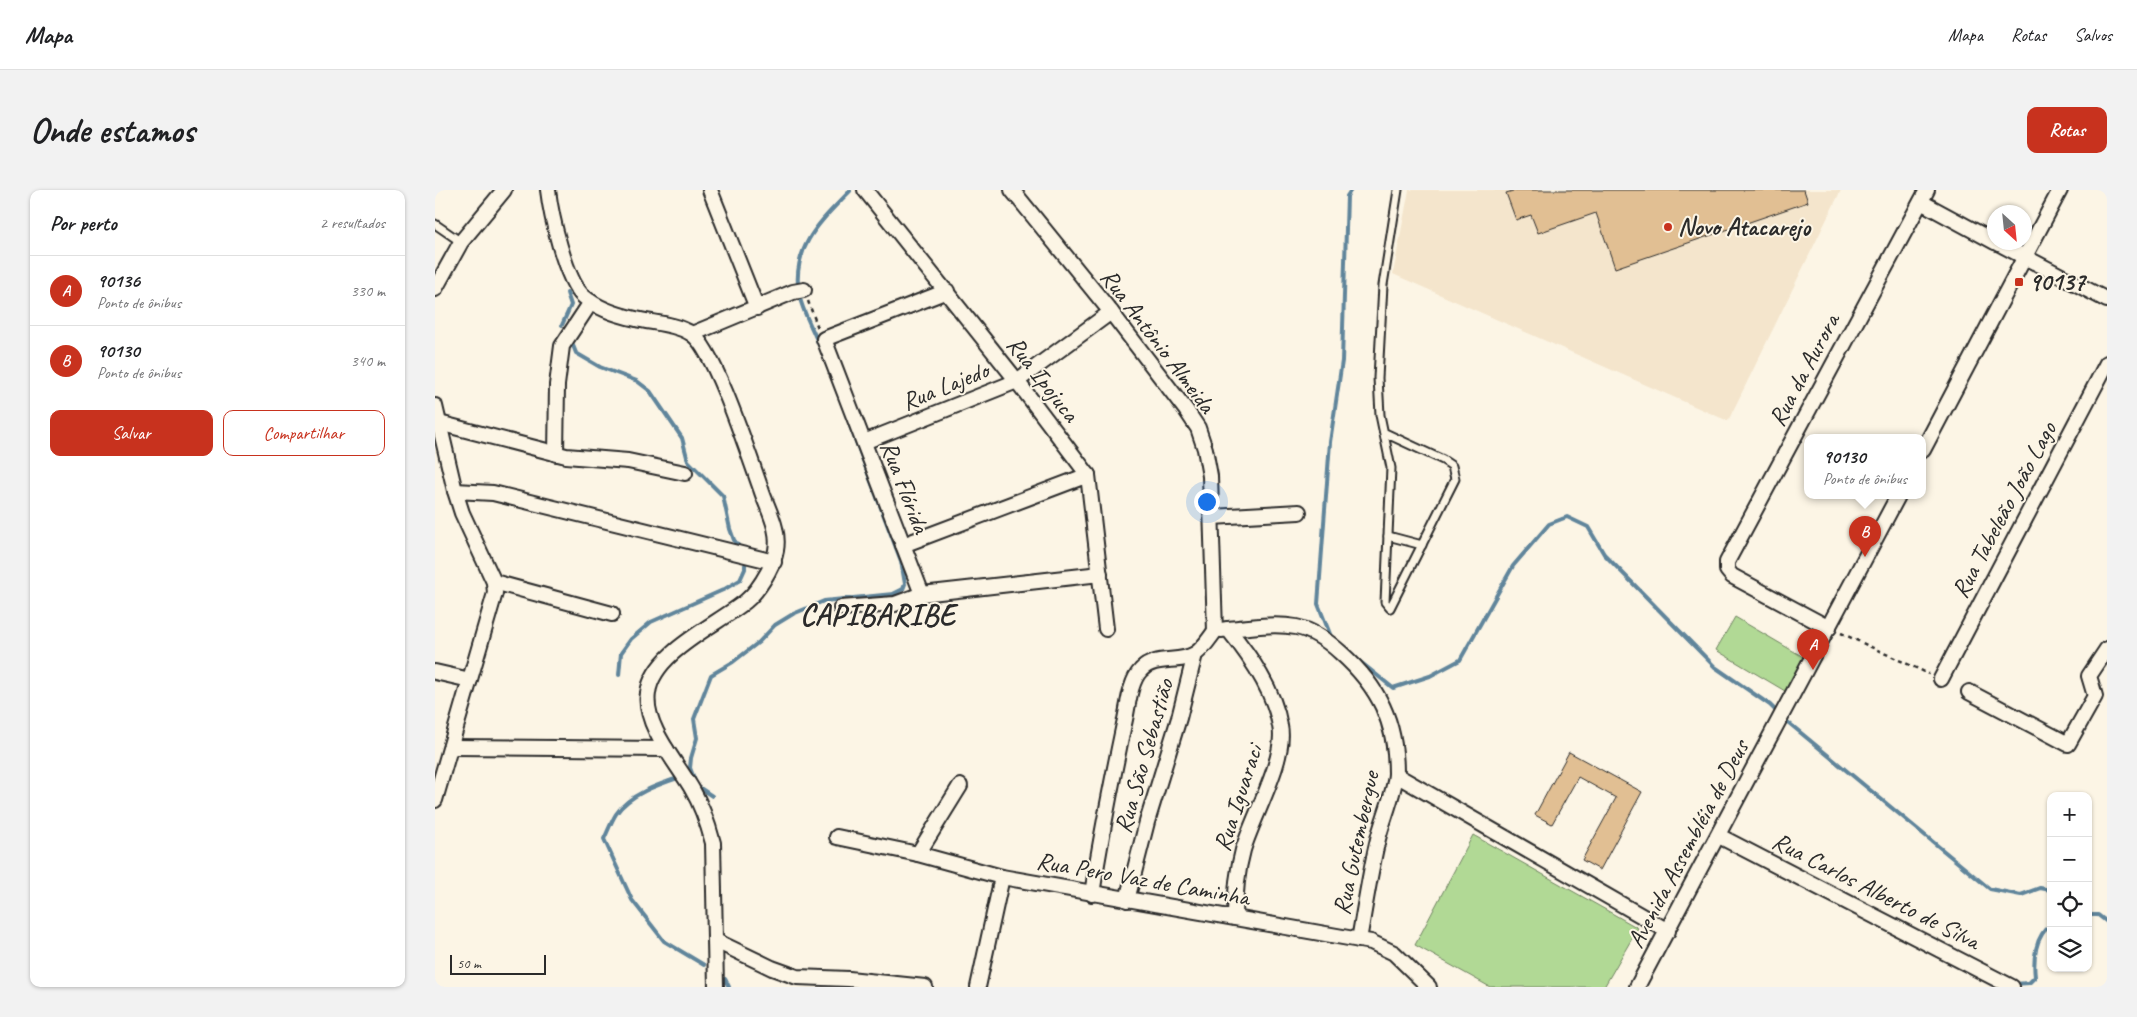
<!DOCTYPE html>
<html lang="pt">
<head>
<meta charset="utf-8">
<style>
	body { margin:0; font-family:Caveat,sans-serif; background:#f2f2f2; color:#202124 }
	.controls { position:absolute; right:15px; bottom:15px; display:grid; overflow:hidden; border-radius:10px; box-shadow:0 1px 4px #0004 }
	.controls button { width:45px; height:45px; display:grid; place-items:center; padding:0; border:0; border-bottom:1px solid #e0e0e0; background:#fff; color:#202124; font:25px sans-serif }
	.compass { position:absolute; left:1552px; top:15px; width:45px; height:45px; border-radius:50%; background:#fff; box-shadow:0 1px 4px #0004; rotate:153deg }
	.scale { position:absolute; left:15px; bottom:12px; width:96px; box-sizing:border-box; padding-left:5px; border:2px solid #2b2b2b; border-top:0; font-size:14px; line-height:18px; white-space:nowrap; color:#2b2b2b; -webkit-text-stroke:4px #fcf5e5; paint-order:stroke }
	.you { position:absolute; left:771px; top:311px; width:18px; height:18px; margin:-12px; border:4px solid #fff; border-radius:50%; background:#1a73e8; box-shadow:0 0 0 8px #1a73e833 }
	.badge { display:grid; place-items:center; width:32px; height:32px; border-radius:50%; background:#c8321e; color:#fff; font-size:16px; font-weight:700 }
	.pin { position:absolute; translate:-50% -41px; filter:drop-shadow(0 1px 2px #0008) }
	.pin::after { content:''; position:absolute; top:26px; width:18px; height:15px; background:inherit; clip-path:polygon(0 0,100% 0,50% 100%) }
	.popup { position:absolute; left:1369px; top:244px; width:122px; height:65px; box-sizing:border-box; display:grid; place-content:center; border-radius:10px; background:#fff; filter:drop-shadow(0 1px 4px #0005); font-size:16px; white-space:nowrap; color:#757577 }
	.popup b { font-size:19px; color:#202124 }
	.popup::after { content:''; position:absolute; left:50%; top:100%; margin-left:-10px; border:10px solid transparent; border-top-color:#fff }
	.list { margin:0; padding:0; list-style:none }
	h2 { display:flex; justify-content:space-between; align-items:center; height:65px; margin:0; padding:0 20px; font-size:21px }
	h2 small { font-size:16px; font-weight:400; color:#757577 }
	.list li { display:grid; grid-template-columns:32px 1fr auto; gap:15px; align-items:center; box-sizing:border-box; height:70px; padding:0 20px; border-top:1px solid #e0e0e0 }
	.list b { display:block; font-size:19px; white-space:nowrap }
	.list p { margin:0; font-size:16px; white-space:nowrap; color:#757577 }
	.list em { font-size:16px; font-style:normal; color:#757577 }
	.actions { display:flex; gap:10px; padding:15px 20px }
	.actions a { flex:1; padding:11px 0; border:1px solid #c8321e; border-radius:10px; text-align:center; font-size:18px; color:#c8321e }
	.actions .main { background:#c8321e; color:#fff }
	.icon { flex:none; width:28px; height:28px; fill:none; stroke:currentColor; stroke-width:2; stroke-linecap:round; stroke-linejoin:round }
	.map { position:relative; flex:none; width:1672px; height:797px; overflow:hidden; border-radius:10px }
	header { display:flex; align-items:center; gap:30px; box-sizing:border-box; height:70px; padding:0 25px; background:#fff; border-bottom:1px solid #e0e0e0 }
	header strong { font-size:24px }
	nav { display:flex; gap:28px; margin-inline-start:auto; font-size:18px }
	.intro { display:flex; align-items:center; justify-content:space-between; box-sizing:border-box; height:120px; padding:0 30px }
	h1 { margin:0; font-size:35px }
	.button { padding:12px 22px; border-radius:10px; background:#c8321e; color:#fff; font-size:18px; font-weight:700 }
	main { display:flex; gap:30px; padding:0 30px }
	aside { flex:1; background:#fff; border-radius:10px; box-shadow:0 1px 4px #0004 }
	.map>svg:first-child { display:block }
	.built { fill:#f4e5cc }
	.green { fill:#b1d995; stroke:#6e8260 }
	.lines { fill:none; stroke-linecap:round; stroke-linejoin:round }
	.stream { stroke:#61859b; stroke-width:4 }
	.building { fill:#e1bf93; stroke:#2b2b2b }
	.lane-casing { stroke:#2b2b2b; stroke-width:11 }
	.street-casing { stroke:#2b2b2b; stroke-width:18 }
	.path { stroke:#2b2b2b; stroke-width:2.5; stroke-dasharray:4 4; stroke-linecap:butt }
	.lane { stroke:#fcf5e5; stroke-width:7 }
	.street { stroke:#fcf5e5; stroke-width:14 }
	.poi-dot { fill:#c8321e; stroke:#fcf5e5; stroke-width:2 }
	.labels { text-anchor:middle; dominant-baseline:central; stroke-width:4; stroke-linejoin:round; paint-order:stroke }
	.poi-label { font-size:25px; font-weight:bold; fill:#2b2b2b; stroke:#fcf5e5; text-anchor:start }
	.street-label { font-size:25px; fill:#2b2b2b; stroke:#fcf5e5 }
	.district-label { font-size:30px; font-weight:bold; letter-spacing:1px; fill:#2b2b2b; stroke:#fcf5e5 }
</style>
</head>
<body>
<header>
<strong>Mapa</strong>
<nav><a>Mapa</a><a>Rotas</a><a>Salvos</a></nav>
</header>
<div class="intro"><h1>Onde estamos</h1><a class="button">Rotas</a></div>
<main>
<aside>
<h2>Por perto<small>2 resultados</small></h2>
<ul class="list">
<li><span class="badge">A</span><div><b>90136</b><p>Ponto de ônibus</p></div><em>330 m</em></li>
<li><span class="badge">B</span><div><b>90130</b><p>Ponto de ônibus</p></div><em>340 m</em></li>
</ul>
<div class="actions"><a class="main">Salvar</a><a>Compartilhar</a></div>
</aside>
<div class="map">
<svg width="1672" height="797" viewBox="0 0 1672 797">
	<rect width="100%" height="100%" fill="#fcf5e5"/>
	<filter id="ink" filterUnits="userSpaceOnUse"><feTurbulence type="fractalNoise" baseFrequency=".02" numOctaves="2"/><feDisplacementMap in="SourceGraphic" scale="10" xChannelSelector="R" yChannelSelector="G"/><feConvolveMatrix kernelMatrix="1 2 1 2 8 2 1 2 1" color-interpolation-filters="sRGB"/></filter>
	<g filter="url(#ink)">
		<polygon class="built" points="974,0 1406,0 1293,231 958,84"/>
		<g class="green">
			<polygon points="1300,427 1370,468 1350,501 1281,460"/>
			<polygon points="1038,645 1203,738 1169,797 1055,797 980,755"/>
		</g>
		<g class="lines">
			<g class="stream">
				<polyline points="127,135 136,115 132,103"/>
				<polyline points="137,153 141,163 165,177 202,191 215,201 247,248 253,271 288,306 295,339 299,350 306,359"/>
				<path d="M384 155C378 139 367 121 364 104 356 57 386 31 415 1"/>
				<polyline points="897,449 883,414 895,252 907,171 912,6 916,0"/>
				<polyline points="918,466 958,498 995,486 1025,470 1078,376 1114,334 1132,327 1153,337 1169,364 1280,477 1335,515 1344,524"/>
				<polyline points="184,485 186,463 196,449 216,432 288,400 305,390 310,379 310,375"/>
				<polyline points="1349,529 1555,699 1586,705 1605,698 1616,700"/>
				<path d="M246 587C225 594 194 604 181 624 176 632 173 641 169 649L197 710 229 751 269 775"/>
				<polyline points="277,606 262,596 255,578 256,568 262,548 259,529 276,485 298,472 324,452 340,435 358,424 389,411 458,404 468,399 470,394 466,371 415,236"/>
				<polyline points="1653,725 1663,725 1672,732"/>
				<polyline points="290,789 294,797"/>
				<path d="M1579 794 1594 793 1600 787C1598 770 1600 745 1616 735"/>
			</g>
		</g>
		<g class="building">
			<polygon points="1081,0 1369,0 1373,12 1180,78 1161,23 1103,43 1096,25 1081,30 1071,3"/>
			<polygon points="1134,562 1207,602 1165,680 1147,670 1181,608 1143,587 1117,634 1100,625"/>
		</g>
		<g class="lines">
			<defs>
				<g id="lane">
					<polyline points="0,34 26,52"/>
					<polyline points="950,243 1008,270 1017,276 1020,289 955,418 950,412 956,278 945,225 943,188 948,95 963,0"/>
					<polyline points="953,346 987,355"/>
				</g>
				<g id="street">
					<path d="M113 0C116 25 130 89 148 106 163 119 182 125 201 129 218 133 242 134 257 144 280 160 315 269 326 299 330 312 337 325 340 338 344 354 341 367 333 382 327 393 321 403 311 411 282 435 218 462 213 503 208 535 242 573 257 599 267 616 273 634 278 653L281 797"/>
					<polyline points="275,0 322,118"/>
					<polyline points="430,0 582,191 653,285 671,439"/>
					<polyline points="577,0 676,122 751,220 763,238 770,259 775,286 780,441"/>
					<polyline points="1486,12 1560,52"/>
					<polyline points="1561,52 1672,110"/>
					<polyline points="0,99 26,52 69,0"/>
					<polyline points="257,144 358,102 369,100"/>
					<polyline points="0,216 20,301 27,323 59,392 60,403 0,610"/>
					<polyline points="4,233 131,266 193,271 250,283"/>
					<polyline points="429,252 582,191 676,122"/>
					<polyline points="1488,260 1625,0"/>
					<polyline points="121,264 122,195 127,156 156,112"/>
					<polyline points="20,301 58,303 339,372"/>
					<polyline points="777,327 864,322"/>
					<polyline points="468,355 653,285"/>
					<polyline points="59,392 177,424"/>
					<polyline points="487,404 389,149 512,101"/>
					<polyline points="406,418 460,414 487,404 665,384"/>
					<polyline points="1394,438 1297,386 1292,380 1292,372 1492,0"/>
					<path d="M793 439C815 437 839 433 861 437 877 440 894 452 906 463 944 497 961 532 961 583 961 598 947 632 943 649 935 682 930 716 924 750"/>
					<path d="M786 440 793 439C815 466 839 500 845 536 852 568 818 626 808 660 802 682 800 704 800 728"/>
					<polyline points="0,482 35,490"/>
					<polyline points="1506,489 1672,173"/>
					<polyline points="1534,502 1633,554 1660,506 1654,486 1672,459"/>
					<polyline points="16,557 231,559"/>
					<polyline points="961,585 1233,741"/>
					<polyline points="1284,646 1577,797"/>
					<polyline points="402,647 483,664 567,687 936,752 959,763 994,797"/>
					<polyline points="483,664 525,596"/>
					<path d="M657 704C666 647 677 591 689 534 693 519 694 492 706 480 720 465 744 474 760 464 768 459 774 449 780 441"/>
					<polyline points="692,710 712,632 744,528 760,464"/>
					<polyline points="281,751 337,778 362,787 414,789 490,797"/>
					<polyline points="543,797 567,687"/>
					<polyline points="1202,797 1463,306"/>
				</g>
			</defs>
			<use href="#lane" class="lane-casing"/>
			<use href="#street" class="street-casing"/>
			<g class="path">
				<polyline points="373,111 383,138"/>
				<polyline points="1406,443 1494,484"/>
			</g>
			<use href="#lane" class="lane"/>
			<use href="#street" class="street"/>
		</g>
	</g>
	<g class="poi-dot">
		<circle cx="1233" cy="37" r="5"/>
		<rect x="1579" y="87" width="10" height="10" rx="2.5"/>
	</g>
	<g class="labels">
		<g class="poi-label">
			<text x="1243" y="37">Novo Atacarejo</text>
			<text x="1594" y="92">90137</text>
		</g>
		<g class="street-label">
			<text transform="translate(723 151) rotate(53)">Rua Antônio Almeida</text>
			<text transform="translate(1369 180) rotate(-62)">Rua da Aurora</text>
			<text transform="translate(608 189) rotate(52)">Rua Ipojuca</text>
			<text transform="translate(510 196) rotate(-22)">Rua Lajedo</text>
			<text transform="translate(470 297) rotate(69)">Rua Flórida</text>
			<text transform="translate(1569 320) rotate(-62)">Rua Tabeleão João Lago</text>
			<text transform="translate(709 566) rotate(-74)">Rua São Sebastião</text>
			<text transform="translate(803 608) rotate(-72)">Rua Iguaraci</text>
			<text transform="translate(921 653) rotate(-78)">Rua Gutembergue</text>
			<text transform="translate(1253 654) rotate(-62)">Avenida Assembléia de Deus</text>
			<text transform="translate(708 689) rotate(10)">Rua Pero Vaz de Caminha</text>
			<text transform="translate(1441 701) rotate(27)">Rua Carlos Alberto de Silva</text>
		</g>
		<g class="district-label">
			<text x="443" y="425">CAPIBARIBE</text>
		</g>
	</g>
</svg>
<div class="controls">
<button>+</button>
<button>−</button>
<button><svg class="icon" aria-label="locate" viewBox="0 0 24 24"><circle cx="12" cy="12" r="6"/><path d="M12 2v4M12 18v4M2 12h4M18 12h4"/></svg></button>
<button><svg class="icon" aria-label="layers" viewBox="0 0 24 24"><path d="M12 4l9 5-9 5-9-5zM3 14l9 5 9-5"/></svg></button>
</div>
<svg class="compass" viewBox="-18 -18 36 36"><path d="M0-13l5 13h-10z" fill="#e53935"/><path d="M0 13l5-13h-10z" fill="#757577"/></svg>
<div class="scale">50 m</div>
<div class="you"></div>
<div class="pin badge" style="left:1378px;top:480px">A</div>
<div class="pin badge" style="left:1430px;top:367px">B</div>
<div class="popup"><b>90130</b>Ponto de ônibus</div>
</div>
</main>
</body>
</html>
